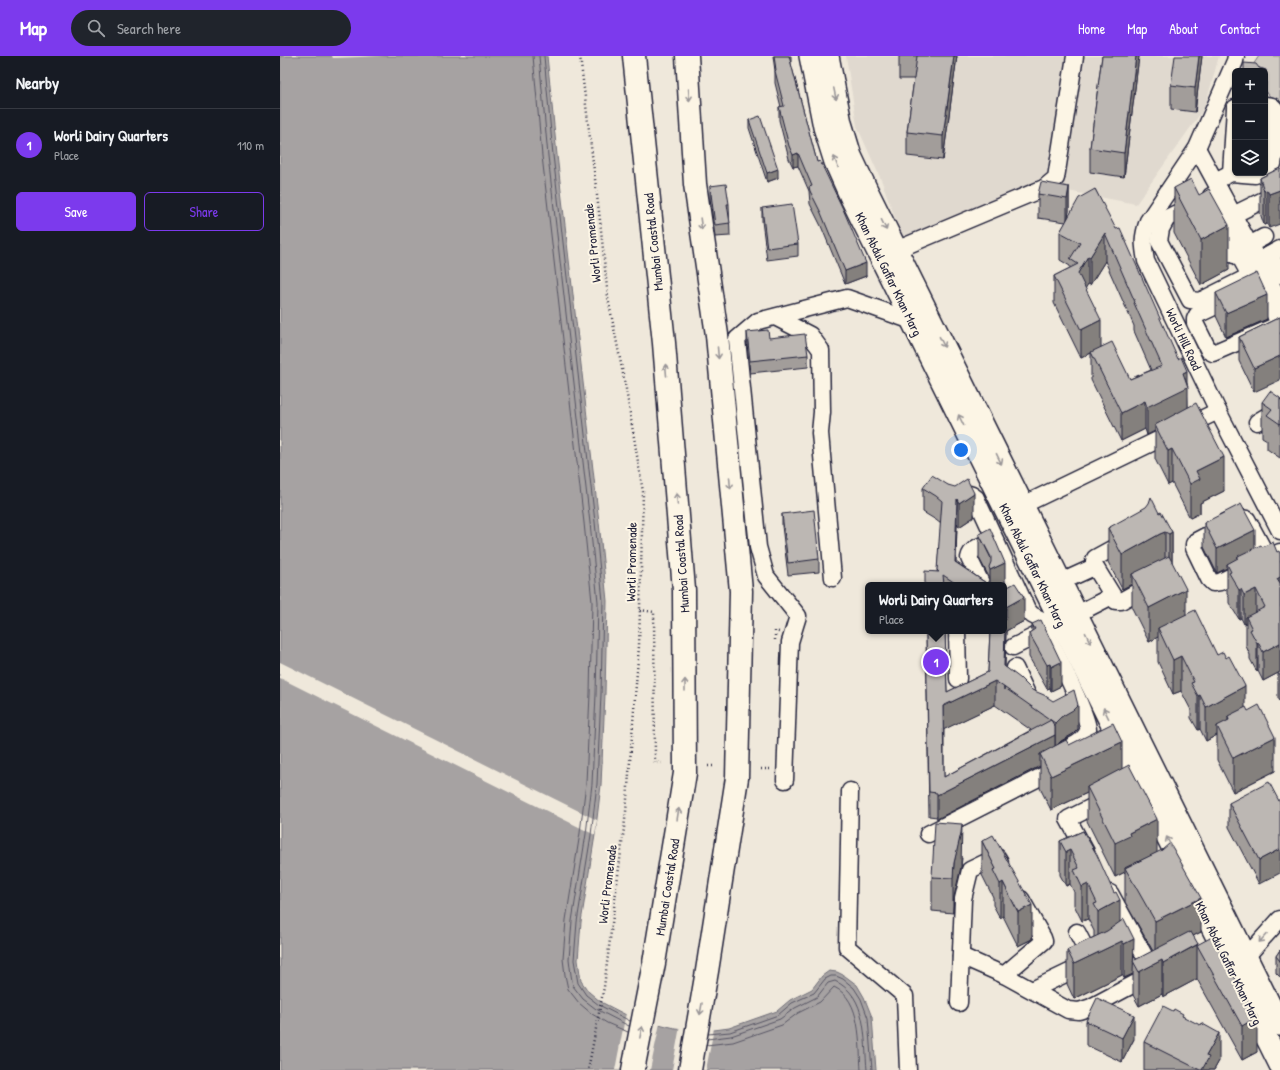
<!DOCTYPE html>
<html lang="en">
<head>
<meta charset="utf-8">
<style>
	body { margin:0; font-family:"Patrick Hand",sans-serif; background:#20242c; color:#f1f3f6 }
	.controls { position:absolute; right:12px; top:12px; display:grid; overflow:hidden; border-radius:6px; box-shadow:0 1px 3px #0004 }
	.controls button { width:36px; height:36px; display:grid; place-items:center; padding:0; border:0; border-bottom:1px solid #363941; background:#171b24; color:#f1f3f6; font:20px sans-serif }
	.you { position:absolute; left:681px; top:394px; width:14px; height:14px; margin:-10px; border:3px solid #fff; border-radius:50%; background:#1a73e8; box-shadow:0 0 0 6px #1a73e833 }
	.badge { display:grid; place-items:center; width:26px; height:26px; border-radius:50%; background:#7c3aed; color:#fff; font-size:13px; font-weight:700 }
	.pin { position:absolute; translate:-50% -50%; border:2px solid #fff; box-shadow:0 1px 4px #0006 }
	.popup { position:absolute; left:585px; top:526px; width:142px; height:52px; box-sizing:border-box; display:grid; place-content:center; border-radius:6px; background:#171b24; filter:drop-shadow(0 1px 3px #0005); font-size:13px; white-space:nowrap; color:#9ea1a6 }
	.popup b { font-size:15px; color:#f1f3f6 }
	.popup::after { content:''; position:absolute; left:50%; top:100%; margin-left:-8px; border:8px solid transparent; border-top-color:#171b24 }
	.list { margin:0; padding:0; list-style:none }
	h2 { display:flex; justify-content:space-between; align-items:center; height:52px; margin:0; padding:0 16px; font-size:17px }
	h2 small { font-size:13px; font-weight:400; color:#9ea1a6 }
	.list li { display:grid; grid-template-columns:26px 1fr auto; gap:12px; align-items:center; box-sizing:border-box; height:72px; padding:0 16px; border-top:1px solid #363941 }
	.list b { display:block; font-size:15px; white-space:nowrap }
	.list p { margin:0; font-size:13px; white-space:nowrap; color:#9ea1a6 }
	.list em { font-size:13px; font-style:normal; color:#9ea1a6 }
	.actions { display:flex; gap:8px; padding:12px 16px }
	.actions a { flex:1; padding:9px 0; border:1px solid #7c3aed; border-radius:6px; text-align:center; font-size:14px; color:#7c3aed }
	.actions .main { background:#7c3aed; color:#fff }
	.icon { flex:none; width:22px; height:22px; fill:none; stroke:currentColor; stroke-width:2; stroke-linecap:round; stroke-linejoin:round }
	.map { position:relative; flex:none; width:1000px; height:1014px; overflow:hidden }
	header { display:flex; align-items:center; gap:24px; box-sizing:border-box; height:56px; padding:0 20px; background:#7c3aed; color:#fff }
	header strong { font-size:19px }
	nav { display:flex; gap:22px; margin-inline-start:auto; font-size:14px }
	.search { width:280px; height:36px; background:#20242c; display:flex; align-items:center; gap:10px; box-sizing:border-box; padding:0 14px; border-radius:22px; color:#9ea1a6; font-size:15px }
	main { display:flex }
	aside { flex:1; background:#171b24 }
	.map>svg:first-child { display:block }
	.built { fill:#e0d9cf }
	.green { fill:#d1cbc3; stroke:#7a767f }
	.water { fill:#a6a2a2; stroke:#716f79 }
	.pier { fill:#efe8db }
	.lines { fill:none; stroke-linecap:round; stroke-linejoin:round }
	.shore { stroke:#575564; stroke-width:1 }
	.minor-casing { stroke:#22223b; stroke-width:19 }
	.major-casing { stroke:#22223b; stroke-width:24 }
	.highway-casing { stroke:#22223b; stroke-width:25 }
	.path { stroke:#22223b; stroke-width:2.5; stroke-dasharray:1 3; stroke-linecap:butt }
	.minor { stroke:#fcf5e5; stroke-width:16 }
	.major { stroke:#fcf5e5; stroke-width:21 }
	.highway { stroke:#fcf5e5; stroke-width:22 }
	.wall { fill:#a29d9a; stroke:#22223b; fill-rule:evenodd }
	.shaded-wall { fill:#84807d; stroke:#22223b }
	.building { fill:#bcb7b3; stroke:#22223b }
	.oneway { stroke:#9a9698 }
	.labels { text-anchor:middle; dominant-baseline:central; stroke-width:4; stroke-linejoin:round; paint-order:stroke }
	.street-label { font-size:13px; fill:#22223b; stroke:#fcf5e5 }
</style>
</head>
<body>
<header>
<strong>Map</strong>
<div class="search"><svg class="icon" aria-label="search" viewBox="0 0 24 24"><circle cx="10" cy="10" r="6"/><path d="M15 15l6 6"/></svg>Search here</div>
<nav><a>Home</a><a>Map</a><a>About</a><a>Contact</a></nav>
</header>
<main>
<aside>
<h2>Nearby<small></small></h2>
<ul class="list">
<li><span class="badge">1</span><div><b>Worli Dairy Quarters</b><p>Place</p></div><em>110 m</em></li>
</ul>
<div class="actions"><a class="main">Save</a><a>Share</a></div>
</aside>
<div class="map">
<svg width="1000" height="1014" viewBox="0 0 1000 1014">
	<rect width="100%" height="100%" fill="#efe8db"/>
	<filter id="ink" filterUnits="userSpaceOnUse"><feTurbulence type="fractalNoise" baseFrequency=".025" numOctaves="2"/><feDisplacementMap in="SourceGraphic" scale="8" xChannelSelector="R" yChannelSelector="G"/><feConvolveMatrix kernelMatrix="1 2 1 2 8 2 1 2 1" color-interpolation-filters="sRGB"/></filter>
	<g filter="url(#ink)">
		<polygon class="built" points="566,0 939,0 925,51 856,148 783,134 628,197 602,126 577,70"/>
		<polygon class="green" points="979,0 1000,0 1000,53 985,34 985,15 969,15"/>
		<polygon class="water" points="0,0 267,0 277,99 319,466 327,545 325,638 321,729 315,779 301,866 298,904 301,925 309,936 321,946 350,961 395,972 414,974 434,974 449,972 497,955 510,944 532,933 542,920 549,915 557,916 565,920 577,929 584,941 592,961 596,1014 0,1014"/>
		<g class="pier">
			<polygon points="52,0 106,0 53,2"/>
			<polygon points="0,606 317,764 315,779 0,622"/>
			<polygon points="346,957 380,967 370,1014 335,1014"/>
			<polygon points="400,970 414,972 434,972 426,1014 392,1014"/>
		</g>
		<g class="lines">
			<g class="shore">
				<polyline points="253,0 262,100 304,467 312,546 310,638 306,727 300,777 286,864 283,903 285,919 288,933 299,947 312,958 327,967 348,976"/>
				<polyline points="259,0 268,100 310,467 318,546 316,638 312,728 306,778 292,865 289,903 291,919 293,930 303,943 316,953 349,970"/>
				<polyline points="264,0 273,99 315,466 323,545 321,638 317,728 311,779 297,866 294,904 298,927 306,939 319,949 350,965"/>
				<polyline points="428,978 450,976 498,959 512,947 534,937 545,923 551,920 556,920 563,923 574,932 581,943 588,962 592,1014"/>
				<path d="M427 983 451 980 500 963 515 952 537 941 548 927 555 925C588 940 584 983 587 1014"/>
				<path d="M426 989 453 986 502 969 518 957 540 946 554 931C582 944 579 988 581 1014"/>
			</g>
			<defs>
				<g id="minor">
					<path d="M956 0 955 5 917 92 868 165C862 182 863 188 866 205L938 355 1000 475"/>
					<polyline points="985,49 992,50 995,53 995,95 993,108 985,115"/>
					<polyline points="917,92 1000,245"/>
					<polyline points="951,117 955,52"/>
					<polyline points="941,122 951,117 975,119 980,117"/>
					<polyline points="913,149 887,162 881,173 879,185 910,244 920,245 966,222 968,219 966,212 930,147 931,140 940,135"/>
					<polyline points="953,159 1000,136"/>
					<polyline points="939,177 949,196 954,199 958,197"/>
					<polyline points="969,189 984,181"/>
					<polyline points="616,194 764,132 776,122 795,0"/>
					<polyline points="990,199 1000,219"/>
					<polyline points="978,205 1000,193"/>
					<polyline points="989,225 917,259 915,263 915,267 929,295 933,297 1000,268"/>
					<polyline points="984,234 999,268"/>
					<polyline points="495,261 530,279 541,294 542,356 540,377 553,522"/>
					<polyline points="977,366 1000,352"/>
					<polyline points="743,449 938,355"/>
					<polyline points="846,485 815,502 814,505 814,509 836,545 841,545 871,528"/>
					<polyline points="988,502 967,463 962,462 958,463 916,485 914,488 914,492 929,523 933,527 940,526 1000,496"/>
					<polyline points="781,526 814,511"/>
					<path d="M702 529 689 502C691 491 706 488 715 484"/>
					<polyline points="797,558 832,540"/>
					<polyline points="677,575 678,623"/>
					<polyline points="733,591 765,575"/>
					<polyline points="735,612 748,640"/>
					<polyline points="505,724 510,586 518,560 486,520 478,491 457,283 478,265 567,242 632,265"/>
					<polyline points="570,735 567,891 625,940 628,1014"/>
					<path d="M648 778 784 709C786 704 782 697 785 694 788 691 793 690 796 688 800 686 807 679 808 674 810 662 767 580 760 563L752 559 747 553 696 442C689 435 684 438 676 441"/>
					<polyline points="806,796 788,763 826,744"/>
					<polyline points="830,837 874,917 875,917"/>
					<polyline points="797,876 812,905"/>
					<polyline points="681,900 724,919 788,954 799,955 811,951 871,919"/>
					<polyline points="966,901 1000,863"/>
					<polyline points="724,919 764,885 763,882 741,843"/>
					<polyline points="752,934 806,908"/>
					<polyline points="679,947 683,843 690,814 717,801 720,806"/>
				</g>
				<g id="major">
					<polyline points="530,0 544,71 555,106 571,142 1000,1009"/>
					<polyline points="548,0 561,67 571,100 587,134 1000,969"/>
				</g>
				<g id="highway">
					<polyline points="407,0 415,128 437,279 461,535 457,722 427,915 410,1014"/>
					<polyline points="353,1014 374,907 405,717 404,534 384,287 354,0"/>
				</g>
			</defs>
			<use href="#minor" class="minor-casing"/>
			<use href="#major" class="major-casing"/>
			<use href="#highway" class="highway-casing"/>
			<g class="path">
				<polyline points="300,0 320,164 328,242 346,333 363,436 359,590 346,756 324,931 308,1014"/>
				<polyline points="360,554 374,556 375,707 382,707"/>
				<polyline points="495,584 495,575 499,576"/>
				<polyline points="428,710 434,710"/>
				<polyline points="481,713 492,713"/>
			</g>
			<use href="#minor" class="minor"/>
			<use href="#major" class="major"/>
			<use href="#highway" class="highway"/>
		</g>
		<g class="wall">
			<polygon points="493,0 511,0 511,8 537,106 586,220 565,228 541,170 530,148 529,135 518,110 513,111 509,103 499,64 499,51 501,51 495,27 495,15"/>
			<polygon points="619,0 677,0 663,104 627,100 627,76 634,23 619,23"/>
			<polygon points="822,0 859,0 844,121 810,116 810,92"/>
			<polygon points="922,0 915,56 891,53 891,29"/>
			<polygon points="979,12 986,14 985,96 985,15"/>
			<polygon points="469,64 498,122 487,126 469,72"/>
			<polygon points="1000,112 989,172 987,168 984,169 980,157 980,122"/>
			<polygon points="430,130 449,148 450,180 435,181 430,142"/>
			<path d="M789 131V155L787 164 815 133 907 328 908 351 944 435 920 447V457L910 462 892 427 888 429 875 403V375L867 379 865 373 841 385 811 324V297L801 302 774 247V220L790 212V210L780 204V176L786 166 758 162V138ZM825 205 854 270V275L871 314 850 323 821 291 805 232 808 228 810 229Z"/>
			<polygon points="894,132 949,214 921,229 894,177"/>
			<polygon points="482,152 518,188 518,200 487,204 482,165"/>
			<polygon points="936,237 987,263 946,281 936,260"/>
			<polygon points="1000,261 974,336 959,305 959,281"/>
			<polygon points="467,276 489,282 528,299 528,311 470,317 467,288"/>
			<polygon points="1000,342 1000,402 987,393 987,384 982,381 982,346"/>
			<polygon points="668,429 694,461 679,471 677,467 676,506 709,529 709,521 699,502 699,478 725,531 724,532 724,529 645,529 657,516 661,468 656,464 643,456 643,432"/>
			<polygon points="879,457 892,476 892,506 906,559 937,599 965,652 995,715 953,736 937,704 937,679 926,685 920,673 918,674 911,662 911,654 901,635 893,638 878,606 878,581 869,586 852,552 852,528 842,533 828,506 828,472"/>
			<polygon points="502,458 539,503 539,516 508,519 502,470"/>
			<polygon points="924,467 975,492 982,491 997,496 1000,498 1000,616 983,625 978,615 977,616 970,603 970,599 966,590 966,567 964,568 961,562 959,563 949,547 949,541 947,538 947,512 937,517 924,491"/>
			<path d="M744 565 726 575 725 611 798 673 793 678 781 685 777 689H789L842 713 877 797 921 876 913 880 977 996 962 1004 917 923 883 941 882 938 859 950 853 939V918L844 922 842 919 794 943 787 928V894L814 881V875L808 863 802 865 794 849V836L790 828 786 830 780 819V785L803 775 840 866 854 905 873 895 845 846V816L835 821 807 765V737L771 754 760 732V710L657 763V761L649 760 646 575H665L667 636 708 616 710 576 708 575H724ZM715 649 751 674 664 721V673Z"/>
			<polygon points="752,568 781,630 771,635 770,632 767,633 749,601 749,577 752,575"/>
			<polygon points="998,618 1000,618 1000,645 998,642"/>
			<polygon points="949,747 1000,747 979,828 949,771"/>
			<polygon points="702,785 752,883 738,890 723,860 720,862 713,849 713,841 702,819"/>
			<polygon points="682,802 681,811 674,841 673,857 652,855 652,821"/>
			<polygon points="1000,894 1000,921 996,917 996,900"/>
			<polygon points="903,960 939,1005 934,1014 864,1014 864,986"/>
			<polygon points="806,965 854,983 842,1006 806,989"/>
		</g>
		<g class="shaded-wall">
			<polygon points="674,0 677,0 663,104 663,80"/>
			<polygon points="856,0 859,0 844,121 844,97"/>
			<polygon points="919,0 922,0 915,56 915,32"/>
			<polygon points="518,97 518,110 513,111 513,99"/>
			<polygon points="498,113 498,122 487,126 487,117"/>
			<polygon points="789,131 789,155 787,167 787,143"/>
			<polygon points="987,134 987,168 984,169 984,135"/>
			<polygon points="1000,134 1000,168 989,172 989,138"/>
			<polygon points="949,169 949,214 921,229 921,184"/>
			<polygon points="825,177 825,205 810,229 810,201"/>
			<polygon points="808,200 808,228 798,245 798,217"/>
			<polygon points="586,207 586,220 565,228 565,215"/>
			<polygon points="987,239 987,263 946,281 946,257"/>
			<polygon points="821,264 821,292 801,302 801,274"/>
			<polygon points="1000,300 1000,324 974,336 974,312"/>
			<polygon points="907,315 907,331 908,331 908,359 875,369 875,375 867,379 867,351 903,317"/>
			<polygon points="865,345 865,373 841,385 841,357"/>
			<polygon points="892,393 892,427 888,429 888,395"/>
			<polygon points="944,401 944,435 920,447 920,457 910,462 910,428 916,415"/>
			<polygon points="694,437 694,461 679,471 679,447"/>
			<polygon points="677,443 677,467 675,529 675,506"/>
			<polygon points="975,474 975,498 958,502 958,500 958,506 947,508 947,512 937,517 937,493"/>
			<polygon points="885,476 885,511 852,518 852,528 842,533 842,499 880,478"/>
			<polygon points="892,476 892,510 889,512 889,478"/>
			<polygon points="725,507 725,531 724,532 724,529 710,529 710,514"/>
			<polygon points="1000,521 1000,551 997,523"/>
			<polygon points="906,533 906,567 878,572 878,581 869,586 869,552"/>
			<polygon points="961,533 961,562 959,563 959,534"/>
			<polygon points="976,533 976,562 966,561 966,567 964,568 964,539"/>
			<polygon points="744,541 744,565 726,575 724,634 724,566 726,551"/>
			<polygon points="978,586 978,615 977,616 977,587"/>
			<polygon points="1000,587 1000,616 983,625 983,596"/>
			<polygon points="901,600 901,635 893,638 893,604"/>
			<polygon points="781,606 781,630 771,635 771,611"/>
			<polygon points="770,608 770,632 767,633 767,609"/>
			<polygon points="715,625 715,649 663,674 663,650"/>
			<polygon points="965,630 965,664 949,664 948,660 948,673 937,670 937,679 926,685 926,651"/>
			<polygon points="920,639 920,673 918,674 918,640"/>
			<polygon points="798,649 798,673 793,678 781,685 775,691 775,667 781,661"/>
			<polygon points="775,679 775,703 760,698 760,710 657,763 657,739"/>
			<polygon points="995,681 995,715 953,736 953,702"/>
			<polygon points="842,686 842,720 807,731 807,737 771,754 771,720"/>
			<polygon points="877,763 877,797 845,812 845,816 835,821 835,787 849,777"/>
			<polygon points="682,768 681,811 674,841 673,857 673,822 674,807"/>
			<polygon points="1000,793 1000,817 979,828 979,804"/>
			<polygon points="790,794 790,828 786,830 786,796"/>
			<polygon points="723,826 723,860 720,862 720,828"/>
			<polygon points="808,828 808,863 802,865 802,831"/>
			<polygon points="921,842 921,876 875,899 875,865"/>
			<polygon points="840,844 840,878 818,891 818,856"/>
			<polygon points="752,849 752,883 738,890 738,856"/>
			<polygon points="854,883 853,918 844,922 844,888"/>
			<polygon points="842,885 842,919 794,943 794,908"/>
			<polygon points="917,889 917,923 883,941 883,907"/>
			<polygon points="882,904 882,938 859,950 859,916"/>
			<polygon points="854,959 854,983 842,1006 842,982"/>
			<polygon points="977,961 977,996 962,1004 962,970"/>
			<polygon points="939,977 939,1005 934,1014 922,1014 926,1000"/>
		</g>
		<g class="building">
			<polygon points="494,0 509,0 537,106 540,105 563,153 586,207 565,215 541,157 530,135 529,131 532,130 518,97 513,99 509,90 499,51 504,50 495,15 496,14"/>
			<polygon points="637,0 674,0 663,80 627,76"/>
			<polygon points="822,0 856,0 844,97 810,92"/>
			<polygon points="895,0 919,0 915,32 891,29"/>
			<polygon points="964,7 976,8 979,12 986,14 985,50 985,15 964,15"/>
			<polygon points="480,60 498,113 487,117 469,64"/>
			<polygon points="1000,112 1000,134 989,138 987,134 984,135 980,122"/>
			<polygon points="911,123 919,139 929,133 949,169 921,184 894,132"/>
			<polygon points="761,126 789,131 787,143 758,138"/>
			<polygon points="446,128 449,148 447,148 450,167 435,169 430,130"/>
			<polygon points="815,133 836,173 840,172 898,303 901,301 907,315 903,317 908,331 867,351 865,345 841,357 811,296 832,286 850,323 882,310 854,247 855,246 825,177 810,201 808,200 798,217 821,264 801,274 774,220 798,208 790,203 800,187 780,176 799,142"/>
			<polygon points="512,148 518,188 487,192 482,152"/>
			<polygon points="977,217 987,239 946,257 936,237"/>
			<polygon points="1000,261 1000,300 974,312 959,281"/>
			<polygon points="488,274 489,282 525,278 528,299 470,305 467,276"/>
			<polygon points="990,335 1000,342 1000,368 987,359 992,353 982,346"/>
			<polygon points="916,347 944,401 916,415 920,423 910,428 892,393 888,395 875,369"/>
			<polygon points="652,419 668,429 675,431 687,423 694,437 679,447 677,443 675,506 709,529 678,529 663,519 664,529 645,529 645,515 659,516 657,514 662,445 656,440 643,432"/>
			<polygon points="871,441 879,457 881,456 892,476 889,478 885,476 880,478 842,499 828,472 866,451 869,447"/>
			<polygon points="961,448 975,474 937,493 924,467"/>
			<polygon points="534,454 539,503 508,507 502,458"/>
			<polygon points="710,472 725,507 710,514 709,511 711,506 711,501 699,478"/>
			<polygon points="993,486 997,496 999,495 1000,498 1000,521 997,523 1000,528 1000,587 983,596 978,586 977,587 970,574 972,573 966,561 985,551 976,533 964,539 961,533 959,534 949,517 951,516 947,508 958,502 958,500 981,489 982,491"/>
			<polygon points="889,500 906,533 869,552 852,518"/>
			<polygon points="735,527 744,541 726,551 726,561 724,566 724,533"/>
			<polygon points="915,554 937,599 943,596 946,602 949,600 965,630 926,651 920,639 918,640 911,627 914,626 901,600 893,604 878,572"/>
			<polygon points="761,564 781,606 771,611 770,608 767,609 749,577 755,573 752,568"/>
			<polygon points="724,568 725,572 724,610 740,622 752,634 764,639 773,645 794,634 798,649 793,654 781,661 775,667 715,625 663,650 664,721 771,664 775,671 775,679 657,739 657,737 649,736 646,575 665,575 667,636 708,616 710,575 724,575"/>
			<polygon points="979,649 995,681 953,702 937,670 949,664 948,660 966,651 968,655"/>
			<polygon points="833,667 842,686 771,720 760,698 786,684 789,689"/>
			<polygon points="849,709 877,763 849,777 850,780 835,787 807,731"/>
			<polygon points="989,726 1000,747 1000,793 979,804 949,747"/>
			<polygon points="655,766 682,768 681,777 674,807 673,822 652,821"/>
			<polygon points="803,775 817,799 834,837 836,836 840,844 818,856 814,848 817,847 808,828 802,831 794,814 799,812 790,794 786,796 780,785"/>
			<polygon points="713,779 752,849 738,856 723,826 720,828 713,814 716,813 702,785"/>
			<polygon points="890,787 921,842 875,865 845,812 882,794"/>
			<polygon points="844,863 854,883 844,888 842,885 794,908 787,894 827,875"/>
			<polygon points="909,876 909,877 911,876 918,888 883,907 882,904 859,916 853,905"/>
			<polygon points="932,881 977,961 962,970 917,889"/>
			<polygon points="1000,894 1000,905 996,900"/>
			<polygon points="817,942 854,959 842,982 806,965"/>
			<polygon points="883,950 893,955 894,953 903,958 902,960 920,969 921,967 939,977 926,1000 929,1001 922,1014 920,1014 864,986"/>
		</g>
		<defs><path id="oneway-shaft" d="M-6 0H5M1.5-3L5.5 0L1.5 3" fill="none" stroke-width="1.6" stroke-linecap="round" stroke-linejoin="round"/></defs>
		<g class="oneway">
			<use href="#oneway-shaft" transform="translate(555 38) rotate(78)"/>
			<use href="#oneway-shaft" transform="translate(409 39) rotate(86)"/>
			<use href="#oneway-shaft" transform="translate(556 106) rotate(-111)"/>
			<use href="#oneway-shaft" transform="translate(421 168) rotate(82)"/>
			<use href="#oneway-shaft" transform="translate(604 169) rotate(64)"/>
			<use href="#oneway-shaft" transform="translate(662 286) rotate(64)"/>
			<use href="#oneway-shaft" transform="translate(438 297) rotate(85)"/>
			<use href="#oneway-shaft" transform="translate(386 314) rotate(-95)"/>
			<use href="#oneway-shaft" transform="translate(681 364) rotate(-116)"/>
			<use href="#oneway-shaft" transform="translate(719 403) rotate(64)"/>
			<use href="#oneway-shaft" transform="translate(450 427) rotate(85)"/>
			<use href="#oneway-shaft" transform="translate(397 443) rotate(-95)"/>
			<use href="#oneway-shaft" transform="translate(808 582) rotate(64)"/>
			<use href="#oneway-shaft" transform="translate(405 629) rotate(-90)"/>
			<use href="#oneway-shaft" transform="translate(826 657) rotate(-116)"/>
			<use href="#oneway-shaft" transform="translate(398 758) rotate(-81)"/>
			<use href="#oneway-shaft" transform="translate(889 786) rotate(-116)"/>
			<use href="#oneway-shaft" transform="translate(983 882) rotate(132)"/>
			<use href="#oneway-shaft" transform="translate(421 953) rotate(100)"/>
			<use href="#oneway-shaft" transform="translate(361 976) rotate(-79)"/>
		</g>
	</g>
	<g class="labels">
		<g class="street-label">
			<text transform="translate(373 186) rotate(-96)">Mumbai Coastal Road</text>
			<text transform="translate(312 187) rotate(-96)">Worli Promenade</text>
			<text transform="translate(609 218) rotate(64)">Khan Abdul Gaffar Khan Marg</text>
			<text transform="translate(904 283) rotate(65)">Worli Hill Road</text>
			<text transform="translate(351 506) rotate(-89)">Worli Promenade</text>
			<text transform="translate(401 508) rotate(-94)">Mumbai Coastal Road</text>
			<text transform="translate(753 509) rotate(64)">Khan Abdul Gaffar Khan Marg</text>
			<text transform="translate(327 828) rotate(-83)">Worli Promenade</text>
			<text transform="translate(387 831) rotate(-81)">Mumbai Coastal Road</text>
			<text transform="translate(949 907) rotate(64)">Khan Abdul Gaffar Khan Marg</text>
		</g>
	</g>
</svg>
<div class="controls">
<button>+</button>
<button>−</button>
<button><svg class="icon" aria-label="layers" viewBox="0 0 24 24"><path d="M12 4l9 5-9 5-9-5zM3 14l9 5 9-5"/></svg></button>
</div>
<div class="you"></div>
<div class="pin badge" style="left:656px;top:606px">1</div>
<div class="popup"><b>Worli Dairy Quarters</b>Place</div>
</div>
</main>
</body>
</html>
